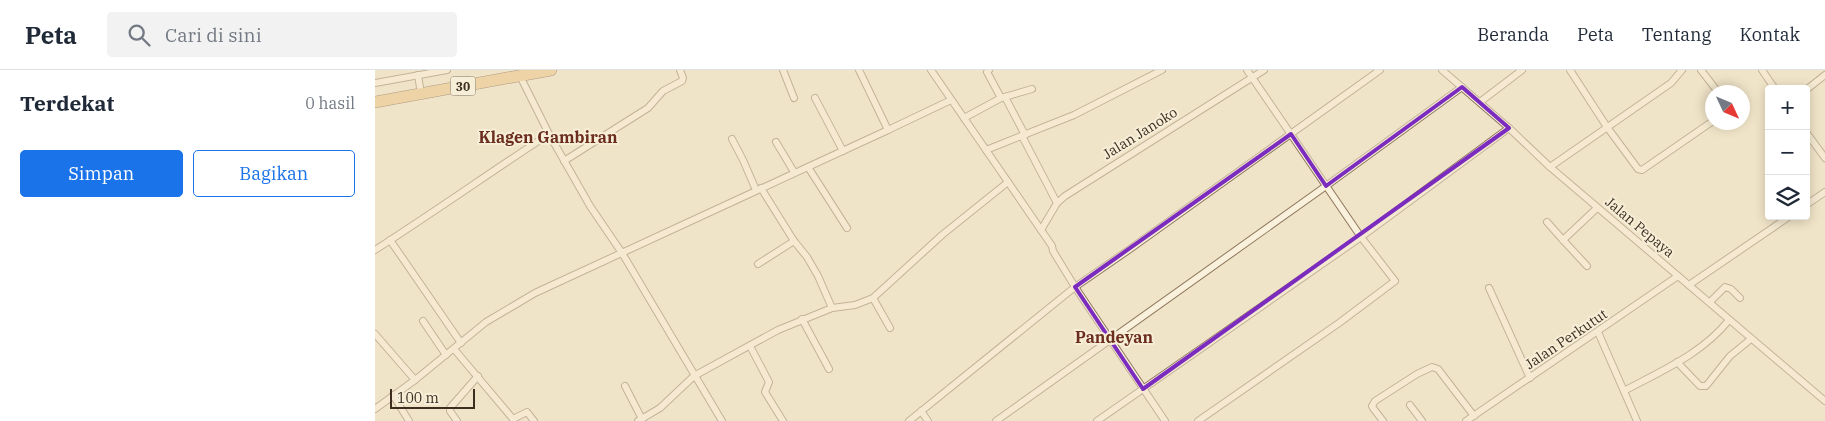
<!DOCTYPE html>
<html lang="id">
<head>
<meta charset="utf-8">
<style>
	body { margin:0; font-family:"IBM Plex Serif",serif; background:#f2f2f3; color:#1f2937 }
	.controls { position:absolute; right:15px; top:15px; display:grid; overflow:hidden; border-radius:5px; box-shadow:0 2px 12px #0003 }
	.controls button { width:45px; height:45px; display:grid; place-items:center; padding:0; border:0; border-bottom:1px solid #e0e1e3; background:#fff; color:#1f2937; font:25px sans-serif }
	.compass { position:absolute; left:1330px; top:15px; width:45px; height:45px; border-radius:50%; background:#fff; box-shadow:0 2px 12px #0003; rotate:134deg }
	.scale { position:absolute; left:15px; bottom:12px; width:85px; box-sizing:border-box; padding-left:5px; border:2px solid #3d2e20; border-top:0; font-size:14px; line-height:18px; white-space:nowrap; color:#3d2e20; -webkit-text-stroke:4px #f7eed8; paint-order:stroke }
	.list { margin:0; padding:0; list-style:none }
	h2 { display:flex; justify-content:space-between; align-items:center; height:65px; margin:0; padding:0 20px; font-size:21px }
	h2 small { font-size:16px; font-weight:400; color:#747a83 }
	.actions { display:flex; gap:10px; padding:15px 20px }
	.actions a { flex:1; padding:11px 0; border:1px solid #1a73e8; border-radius:5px; text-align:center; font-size:18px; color:#1a73e8 }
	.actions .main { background:#1a73e8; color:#fff }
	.icon { flex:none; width:28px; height:28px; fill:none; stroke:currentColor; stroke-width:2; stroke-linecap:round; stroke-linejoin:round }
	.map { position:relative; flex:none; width:1450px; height:351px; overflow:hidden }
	header { display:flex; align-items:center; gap:30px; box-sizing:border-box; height:70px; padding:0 25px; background:#fff; border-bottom:1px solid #e0e1e3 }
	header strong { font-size:24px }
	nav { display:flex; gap:28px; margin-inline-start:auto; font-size:18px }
	.search { width:350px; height:45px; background:#f2f2f3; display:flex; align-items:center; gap:12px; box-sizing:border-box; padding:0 18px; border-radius:5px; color:#747a83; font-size:19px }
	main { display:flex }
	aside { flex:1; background:#fff }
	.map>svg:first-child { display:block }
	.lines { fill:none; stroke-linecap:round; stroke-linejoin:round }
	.minor-casing { stroke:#8d765c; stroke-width:8 }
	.trunk-casing { stroke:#5b4430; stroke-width:12 }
	.minor { stroke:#faf1dc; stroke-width:6 }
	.trunk { stroke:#eabe7c; stroke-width:11 }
	.marked { fill:none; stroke:#7b2cbf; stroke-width:4; stroke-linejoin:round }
	.labels { text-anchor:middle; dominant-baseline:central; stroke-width:4; stroke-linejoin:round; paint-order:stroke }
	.shield { fill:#f7eed8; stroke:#756857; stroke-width:1 }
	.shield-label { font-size:12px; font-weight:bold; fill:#3d2e20 }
	.street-label { font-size:14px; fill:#3d2e20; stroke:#f7eed8 }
	.quarter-label { font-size:16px; font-weight:bold; fill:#6b2e1e; stroke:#f7eed8 }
</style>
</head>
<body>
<header>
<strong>Peta</strong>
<div class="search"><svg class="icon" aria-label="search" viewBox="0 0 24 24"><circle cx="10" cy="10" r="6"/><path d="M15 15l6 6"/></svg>Cari di sini</div>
<nav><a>Beranda</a><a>Peta</a><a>Tentang</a><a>Kontak</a></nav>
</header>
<main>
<aside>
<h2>Terdekat<small>0 hasil</small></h2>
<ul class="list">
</ul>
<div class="actions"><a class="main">Simpan</a><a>Bagikan</a></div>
</aside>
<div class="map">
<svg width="1450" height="351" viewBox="0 0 1450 351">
	<rect width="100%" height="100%" fill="#f0e4c8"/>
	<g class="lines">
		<defs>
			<g id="minor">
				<polyline points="408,0 419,28"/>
				<polyline points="556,0 677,176 678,181 700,217 790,351"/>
				<polyline points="614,0 612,2 626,28 657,19"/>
				<polyline points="1067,0 1134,58 1175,97 1450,331"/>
				<polyline points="1195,0 1232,57 1263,99 1267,100 1338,51"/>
				<polyline points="1326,0 1343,22"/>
				<polyline points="1387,0 1400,19"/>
				<polyline points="43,5 46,24"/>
				<polyline points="145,6 174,64 215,136 247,183 347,351"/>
				<polyline points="0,13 72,0"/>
				<polyline points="1431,20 1450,5"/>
				<polyline points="630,27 650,65"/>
				<polyline points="440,28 468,81"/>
				<polyline points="1105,32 1147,0"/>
				<polyline points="589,48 626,28"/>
				<polyline points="513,60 576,30"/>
				<polyline points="1431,62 1450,88"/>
				<polyline points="647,66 682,133"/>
				<polyline points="357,69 368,90 381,120"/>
				<polyline points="401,72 419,102"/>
				<polyline points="611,80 699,45 787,0"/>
				<polyline points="189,91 273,38 288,21 307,11 308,8 305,0"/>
				<polyline points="433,97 472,158"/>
				<polyline points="1175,97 1296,13 1307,0"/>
				<polyline points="386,118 419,171 432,187 443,206 457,238"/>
				<polyline points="1431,135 1450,122"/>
				<polyline points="1172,152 1188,170"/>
				<polyline points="666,160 682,133 690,126 889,0"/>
				<polyline points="15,170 86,273"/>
				<path d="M0 180C59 142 116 102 174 64"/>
				<polyline points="383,194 419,171"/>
				<polyline points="1212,196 1188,170 1222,138"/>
				<polyline points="1314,215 1415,146"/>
				<polyline points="1114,218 1155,308"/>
				<polyline points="498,228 515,258"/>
				<polyline points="1335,232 1350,217 1356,219 1365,228"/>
				<polyline points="427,249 454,299"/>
				<polyline points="48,251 71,285"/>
				<polyline points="1223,262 1262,351"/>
				<polyline points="0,264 40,310"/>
				<polyline points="375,276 394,312 390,322 408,351"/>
				<polyline points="79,279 138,349 152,342 159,351"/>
				<polyline points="1302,292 1325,316 1331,316 1355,286 1376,269"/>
				<polyline points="250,316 267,349"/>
				<path d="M1249 321C1286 301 1327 284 1354 250"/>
				<polyline points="18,325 34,351"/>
				<polyline points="1035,335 1047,351"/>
				<polyline points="0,339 40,310 111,252 160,223 513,60 484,0"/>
				<polyline points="546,341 553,351"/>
				<polyline points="82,351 75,341 75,338 103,306"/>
				<polyline points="263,351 285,338 319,306 403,260 457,238 480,235 498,228 567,165 633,112"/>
				<polyline points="534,351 700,217 755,179 1005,0"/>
				<polyline points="621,351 951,116 1087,17"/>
				<polyline points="722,351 986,167 1134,58"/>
				<polyline points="823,351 964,253 1020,211 986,167 872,0"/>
				<polyline points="1008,351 998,338 997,336 1000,331 1042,304 1057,297 1063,299 1099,346"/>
				<polyline points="1091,351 1303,206"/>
			</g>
			<polyline id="trunk" points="0,32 176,0"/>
		</defs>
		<use href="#minor" class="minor-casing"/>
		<use href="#trunk" class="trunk-casing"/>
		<use href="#minor" class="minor"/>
		<use href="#trunk" class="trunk"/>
	</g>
	<path d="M0 0H1450V351H0ZM1087 17 1134 58 768 319 700 217 916 64 951 116Z" fill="#f0e4c8" fill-opacity=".55" fill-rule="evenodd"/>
	<path class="marked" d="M1087 17 1134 58 768 319 700 217 916 64 951 116Z"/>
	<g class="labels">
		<rect class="shield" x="75.5" y="6.5" width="25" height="19" rx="4"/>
		<g class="shield-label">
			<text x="88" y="16">30</text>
		</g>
		<g class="street-label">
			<text transform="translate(765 63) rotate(-32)">Jalan Janoko</text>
			<text transform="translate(1265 157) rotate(40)">Jalan Pepaya</text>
			<text transform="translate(1191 269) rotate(-34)">Jalan Perkutut</text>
		</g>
		<g class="quarter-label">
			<text x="173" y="67">Klagen Gambiran</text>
			<text x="739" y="267">Pandeyan</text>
		</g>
	</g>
</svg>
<div class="controls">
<button>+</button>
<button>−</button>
<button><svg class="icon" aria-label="layers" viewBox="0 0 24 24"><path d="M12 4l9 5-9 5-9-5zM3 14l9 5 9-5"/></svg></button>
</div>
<svg class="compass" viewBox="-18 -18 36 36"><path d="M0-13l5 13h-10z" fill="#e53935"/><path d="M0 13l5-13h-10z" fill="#747a83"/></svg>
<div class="scale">100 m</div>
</div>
</main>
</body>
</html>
